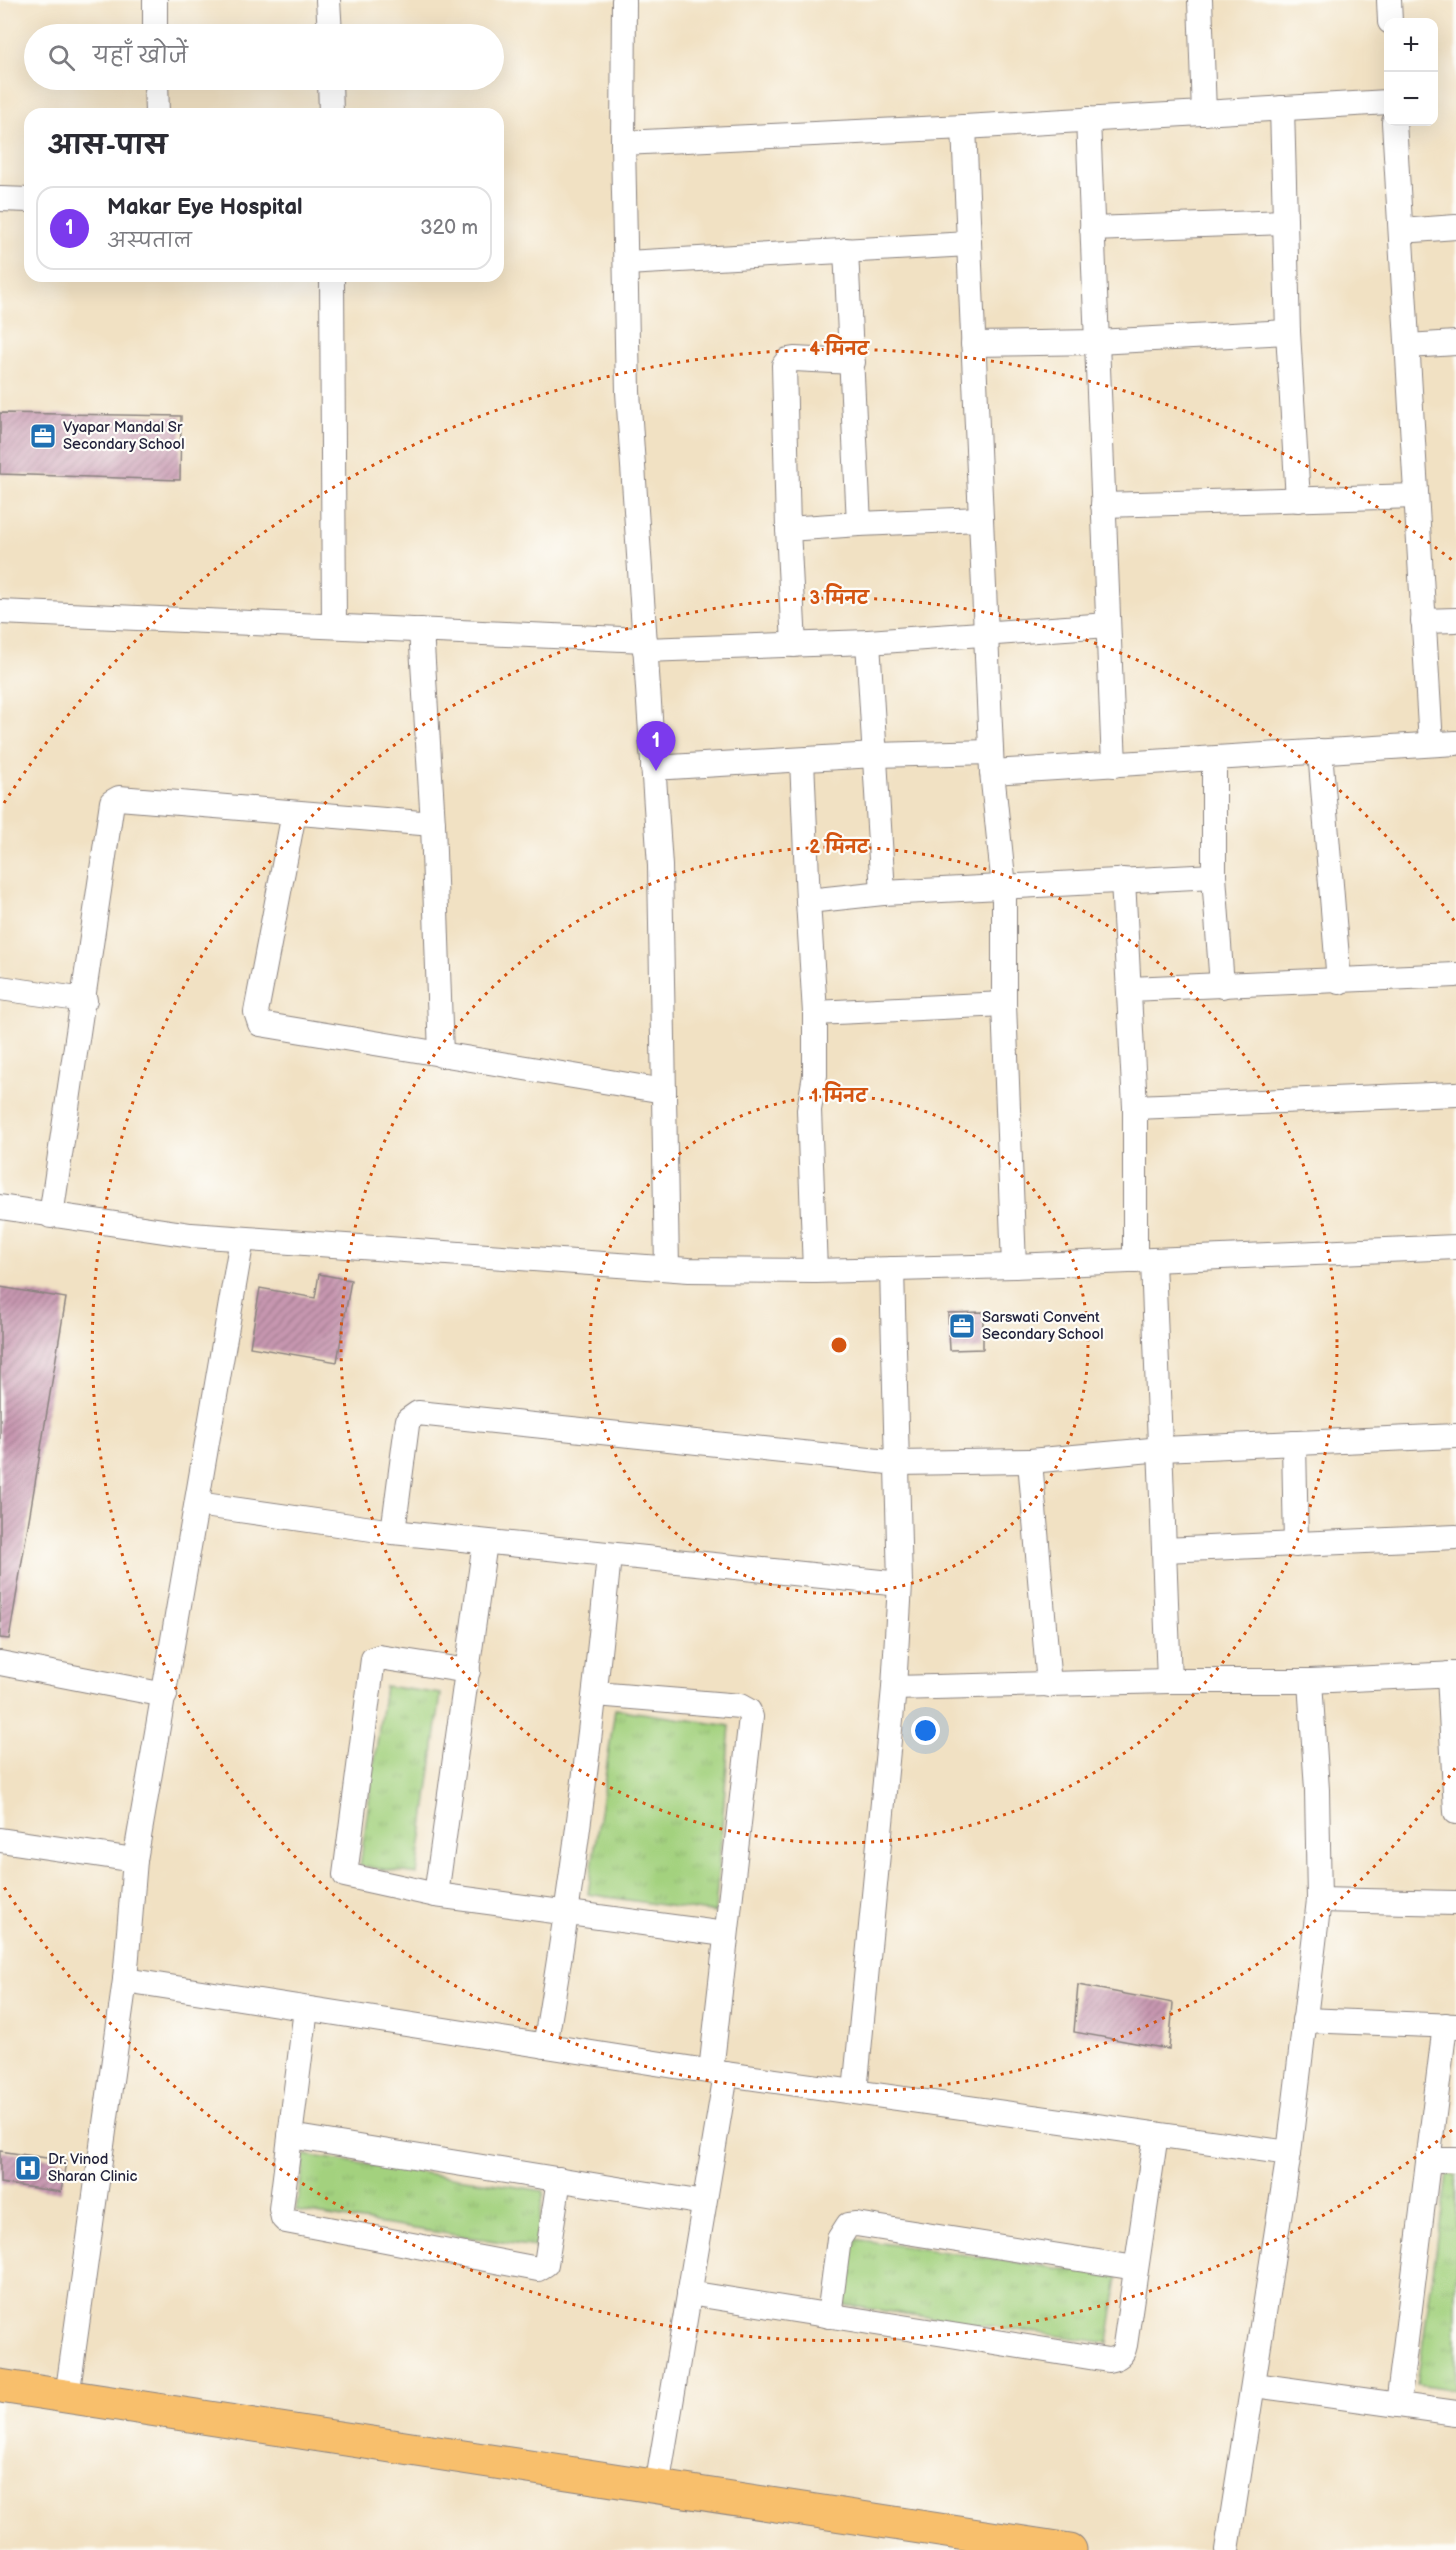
<!DOCTYPE html>
<html lang="hi">
<head>
<meta charset="utf-8">
<style>
	body { margin:0; font-family:"Balsamiq Sans","Playpen Sans Deva",sans-serif; background:#f2f2f3; color:#2b2b33 }
	.controls { position:absolute; right:18px; top:18px; display:grid; overflow:hidden; border-radius:12px; box-shadow:0 6px 24px #0002 }
	.controls button { width:54px; height:54px; display:grid; place-items:center; padding:0; border:0; border-bottom:2px solid #e1e1e2; background:#fff; color:#2b2b33; font:30px sans-serif }
	.you { position:absolute; left:926px; top:1731px; width:21px; height:21px; margin:-15px; border:4px solid #fff; border-radius:50%; background:#1a73e8; box-shadow:0 0 0 9px #1a73e833 }
	.badge { display:grid; place-items:center; width:39px; height:39px; border-radius:50%; background:#7c3aed; color:#fff; font-size:20px; font-weight:700 }
	.pin { position:absolute; translate:-50% -50px; filter:drop-shadow(0 2px 3px #0008) }
	.pin::after { content:''; position:absolute; top:32px; width:21px; height:18px; background:inherit; clip-path:polygon(0 0,100% 0,50% 100%) }
	.list { margin:0; padding:0; list-style:none }
	h2 { display:flex; justify-content:space-between; align-items:center; height:78px; margin:0; padding:0 24px; font-size:26px }
	h2 small { font-size:20px; font-weight:400; color:#7c7c81 }
	.list li { display:grid; grid-template-columns:39px 1fr auto; gap:18px; align-items:center; box-sizing:border-box; height:84px; margin:0 12px 12px; padding:0 12px; border:2px solid #e1e1e2; border-radius:18px }
	.list b { display:block; font-size:22px; white-space:nowrap }
	.list p { margin:0; font-size:20px; white-space:nowrap; color:#7c7c81 }
	.list em { font-size:20px; font-style:normal; color:#7c7c81 }
	.icon { flex:none; width:33px; height:33px; fill:none; stroke:currentColor; stroke-width:2; stroke-linecap:round; stroke-linejoin:round }
	.map { position:relative; flex:none; width:1456px; height:2550px; overflow:hidden }
	.search { position:absolute; background:#fff; box-shadow:0 6px 24px #0002; left:24px; top:24px; width:480px; height:66px; display:flex; align-items:center; gap:15px; box-sizing:border-box; padding:0 21px; border-radius:33px; color:#7c7c81; font-size:22px }
	.panel { position:absolute; background:#fff; box-shadow:0 6px 24px #0002; left:24px; top:108px; width:480px; height:174px; border-radius:18px }
	.map>svg:first-child { display:block }
	.grass { fill:url(#grass-tufts); stroke:#627a5c; stroke-width:1.5 }
	.building { fill:url(#building-hatch) }
	.lines { fill:none; stroke-linecap:round; stroke-linejoin:round }
	.street-casing { stroke:#8a827f; stroke-width:26 }
	.primary-casing { stroke:#8a827f; stroke-width:35 }
	.street { stroke:#fff; stroke-width:24 }
	.primary { stroke:#f8bf6c; stroke-width:33 }
	.ring { fill:none; stroke:#d45411; stroke-width:3; stroke-dasharray:3 6 }
	.labels { text-anchor:middle; dominant-baseline:central; stroke-width:4.5; stroke-linejoin:round; paint-order:stroke }
	.poi-label { font-size:15px; fill:#22223b; stroke:#fdfcf7; text-anchor:start }
	.centre { fill:#d45411; stroke:#fdfcf7; stroke-width:3 }
	.ring-label { font-size:18px; text-anchor:middle; font-weight:bold; fill:#d45411; stroke:#fdfcf7; stroke-width:4.5; stroke-linejoin:round; paint-order:stroke }
</style>
</head>
<body>
<div class="map">
<svg width="1456" height="2550" viewBox="0 0 1456 2550">
	<defs>
		<pattern id="grass-tufts" width="24" height="20" patternUnits="userSpaceOnUse" patternTransform="scale(1.5)"><rect width="24" height="20" fill="#a3d17e"/><path d="M3 7l-1-3M5 7V3M7 7l1-3M15 17l-1-3M17 17v-4M19 17l1-3" fill="none" stroke="#8cb36e"/></pattern>
		<pattern id="building-hatch" width="6" height="6" patternUnits="userSpaceOnUse" patternTransform="scale(1.5)"><rect width="6" height="6" fill="#c797b0"/><path d="M-1 1l2-2M0 6l6-6M5 7l2-2" fill="none" stroke="#a17b90"/></pattern>
	</defs>
	<rect width="100%" height="100%" fill="#fdfcf7"/>
	<filter id="ink" filterUnits="userSpaceOnUse"><feTurbulence type="fractalNoise" baseFrequency=".0167" numOctaves="2"/><feDisplacementMap in="SourceGraphic" scale="12" xChannelSelector="R" yChannelSelector="G"/><feConvolveMatrix kernelMatrix="1 2 1 2 8 2 1 2 1" color-interpolation-filters="sRGB"/></filter>
	<filter id="wash" filterUnits="userSpaceOnUse"><feTurbulence type="fractalNoise" baseFrequency=".008" numOctaves="4" result="noise"/><feDisplacementMap in="SourceGraphic" scale="24" xChannelSelector="R" yChannelSelector="G"/><feGaussianBlur stdDeviation="1.35" result="paint"/><feColorMatrix in="noise" values="0 0 0 0 0 0 0 0 0 0 0 0 0 0 0 0 0 1.4 0 .05"/><feComposite in="paint" operator="in"/></filter>
	<g filter="url(#wash)">
		<rect width="100%" height="100%" fill="#f1e1c3"/>
		<g class="grass">
			<polygon points="385,1686 441,1694 417,1874 360,1866"/>
			<polygon points="615,1709 730,1726 715,1913 588,1894"/>
			<polygon points="305,2155 544,2191 535,2247 296,2211"/>
			<polygon points="1447,2175 1456,2175 1456,2390 1417,2384"/>
			<polygon points="854,2239 1118,2277 1108,2343 844,2305"/>
		</g>
		<g id="blocks">
			<g class="building">
				<polygon points="0,413 181,416 180,480 0,474"/>
				<polygon points="319,1274 351,1280 337,1362 250,1347 260,1288 315,1298"/>
				<polygon points="0,1287 66,1298 9,1639 0,1638"/>
				<polygon points="983,1312 983,1349 950,1350 948,1313"/>
				<polygon points="1078,1985 1173,2003 1169,2049 1074,2032"/>
				<polygon points="0,2151 66,2161 61,2192 0,2183"/>
			</g>
		</g>
	</g>
	<g filter="url(#ink)">
		<use href="#blocks" fill-opacity="0" stroke="#8a827f" stroke-width="1.5"/>
		<g class="lines">
			<defs>
				<g id="street">
					<polyline points="155,0 155,34"/>
					<polyline points="328,0 330,34"/>
					<polyline points="624,0 623,143 628,392 660,866 667,1268"/>
					<polyline points="1200,0 1204,113"/>
					<polyline points="1389,0 1390,22"/>
					<polyline points="156,80 157,114"/>
					<polyline points="330,80 331,114"/>
					<polyline points="1282,108 1288,332 1298,500"/>
					<polyline points="1088,119 1114,765"/>
					<polyline points="1394,122 1431,744"/>
					<polyline points="964,127 992,772 1004,887 1004,1004 1014,1266"/>
					<polyline points="623,143 964,127 1388,102"/>
					<polyline points="0,199 30,200"/>
					<polyline points="1092,229 1285,222"/>
					<polyline points="1401,231 1456,227"/>
					<polyline points="846,250 859,524 981,519"/>
					<polyline points="626,263 969,244"/>
					<polyline points="332,276 334,626"/>
					<polyline points="973,344 1096,342 1288,332"/>
					<polyline points="1408,346 1456,343"/>
					<polyline points="1103,505 1416,496"/>
					<polyline points="788,529 784,365 788,360 794,359 853,362"/>
					<polyline points="0,612 645,640"/>
					<polyline points="1423,621 1456,620"/>
					<polyline points="421,630 433,824 441,1055"/>
					<polyline points="868,642 883,893"/>
					<polyline points="794,645 788,529 859,524"/>
					<polyline points="645,650 868,642 1108,625"/>
					<polyline points="1320,751 1339,982"/>
					<polyline points="1214,759 1214,876 1222,986"/>
					<polyline points="802,760 808,901 883,893 1214,876"/>
					<polyline points="653,768 875,755 991,752"/>
					<polyline points="992,772 1456,743"/>
					<polyline points="294,813 256,1012 260,1024 664,1091"/>
					<polyline points="1123,880 1135,1107 1135,1261"/>
					<polyline points="808,901 815,1013 815,1075 809,1110 815,1271"/>
					<polyline points="0,988 85,1000"/>
					<polyline points="1130,989 1456,975"/>
					<polyline points="815,1013 1004,1004"/>
					<polyline points="1135,1107 1456,1094"/>
					<polyline points="0,1207 191,1235 689,1270 815,1271 1014,1266 1456,1247"/>
					<polyline points="51,1216 112,802 119,798 433,824"/>
					<polyline points="1153,1261 1169,1681"/>
					<polyline points="1294,1443 1296,1545"/>
					<polyline points="197,1504 393,1532 900,1584"/>
					<polyline points="393,1532 407,1425 408,1420 418,1413 898,1463 1030,1461"/>
					<polyline points="1164,1550 1456,1537"/>
					<polyline points="0,1663 165,1695"/>
					<polyline points="468,1671 379,1657 373,1659 345,1875 436,1895 725,1934"/>
					<polyline points="1449,1674 1456,1812"/>
					<polyline points="1049,1685 1030,1461 1162,1449 1456,1436"/>
					<polyline points="894,1688 1169,1681 1310,1681 1456,1674"/>
					<polyline points="596,1694 740,1706 749,1711 751,1717 711,2071"/>
					<polyline points="0,1840 135,1860"/>
					<polyline points="436,1895 485,1542"/>
					<polyline points="1319,1900 1456,1903"/>
					<polyline points="125,1980 726,2074 1289,2153"/>
					<polyline points="306,2009 281,2209 283,2218 286,2221 538,2269 546,2264 559,2179"/>
					<polyline points="1304,2020 1456,2026"/>
					<path d="M545 2046C573 1883 593 1720 609 1556"/>
					<polyline points="855,2092 894,1688 900,1584 892,1269"/>
					<polyline points="290,2136 704,2203"/>
					<polyline points="1428,2160 1456,2160"/>
					<path d="M689 2293 1108 2360C1119 2358 1123 2355 1125 2345L1156 2134"/>
					<polyline points="829,2316 839,2239 848,2225 856,2224 1136,2268"/>
					<polyline points="1255,2385 1456,2413"/>
					<polyline points="67,2397 125,1980 135,1860 242,1239"/>
					<polyline points="1398,2405 1445,2025"/>
					<polyline points="657,2487 726,2074"/>
					<polyline points="1227,2550 1289,2153 1319,1900 1317,1790 1310,1681"/>
				</g>
				<polyline id="primary" points="0,2386 1070,2550"/>
			</defs>
			<use href="#street" class="street-casing"/>
			<use href="#primary" class="primary-casing"/>
			<use href="#street" class="street"/>
			<use href="#primary" class="primary"/>
		</g>
	</g>
	<g class="ring">
		<circle cx="839" cy="1345" r="249"/>
		<circle cx="839" cy="1345" r="498"/>
		<path d="M1455 1768A747 747 0 1 1 1455 922"/>
		<path d="M1452 2130A996 996 0 0 1 4 1887M4 803A996 996 0 0 1 1452 560"/>
	</g>
	<defs>
		<symbol id="office-square" viewBox="-11 -11 22 22"><rect x="-9" y="-9" width="18" height="18" rx="4" fill="#1f6fb2" stroke="#fdfcf7"/><path d="M-6-3h4V-5.5h4V-3h4V5H-6ZM-1-4.5V-3h2v-1.5ZM-6 0V1H6V0Z" fill="#fff"/></symbol>
		<symbol id="hospital-square" viewBox="-11 -11 22 22"><rect x="-9" y="-9" width="18" height="18" rx="4" fill="#1f6fb2" stroke="#fdfcf7"/><path d="M-5-5h3v3.5h4V-5h3V5h-3V1.5h-4V5h-3Z" fill="#fff"/></symbol>
	</defs>
	<g fill-rule="evenodd">
		<use href="#office-square" x="28" y="421" width="30" height="30"/>
		<use href="#office-square" x="947" y="1311" width="30" height="30"/>
		<use href="#hospital-square" x="13" y="2153" width="30" height="30"/>
	</g>
	<g class="labels">
		<g class="poi-label">
			<text x="63" y="427">Vyapar Mandal Sr<tspan x="63" dy="17">Secondary School</tspan></text>
			<text x="982" y="1317">Sarswati Convent<tspan x="982" dy="17">Secondary School</tspan></text>
			<text x="48" y="2159">Dr. Vinod<tspan x="48" dy="17">Sharan Clinic</tspan></text>
		</g>
	</g>
	<circle cx="839" cy="1345" r="9" class="centre"/>
	<g class="ring-label">
		<text x="839" y="355">4 मिनट</text>
		<text x="839" y="604">3 मिनट</text>
		<text x="839" y="853">2 मिनट</text>
		<text x="839" y="1102">1 मिनट</text>
	</g>
</svg>
<div class="controls">
<button>+</button>
<button>−</button>
</div>
<div class="you"></div>
<div class="pin badge" style="left:656px;top:771px">1</div>
<div class="search"><svg class="icon" aria-label="search" viewBox="0 0 24 24"><circle cx="10" cy="10" r="6"/><path d="M15 15l6 6"/></svg>यहाँ खोजें</div>
<section class="panel">
<h2>आस-पास<small></small></h2>
<ul class="list">
<li><span class="badge">1</span><div><b>Makar Eye Hospital</b><p>अस्पताल</p></div><em>320 m</em></li>
</ul>
</section>
</div>
</body>
</html>
